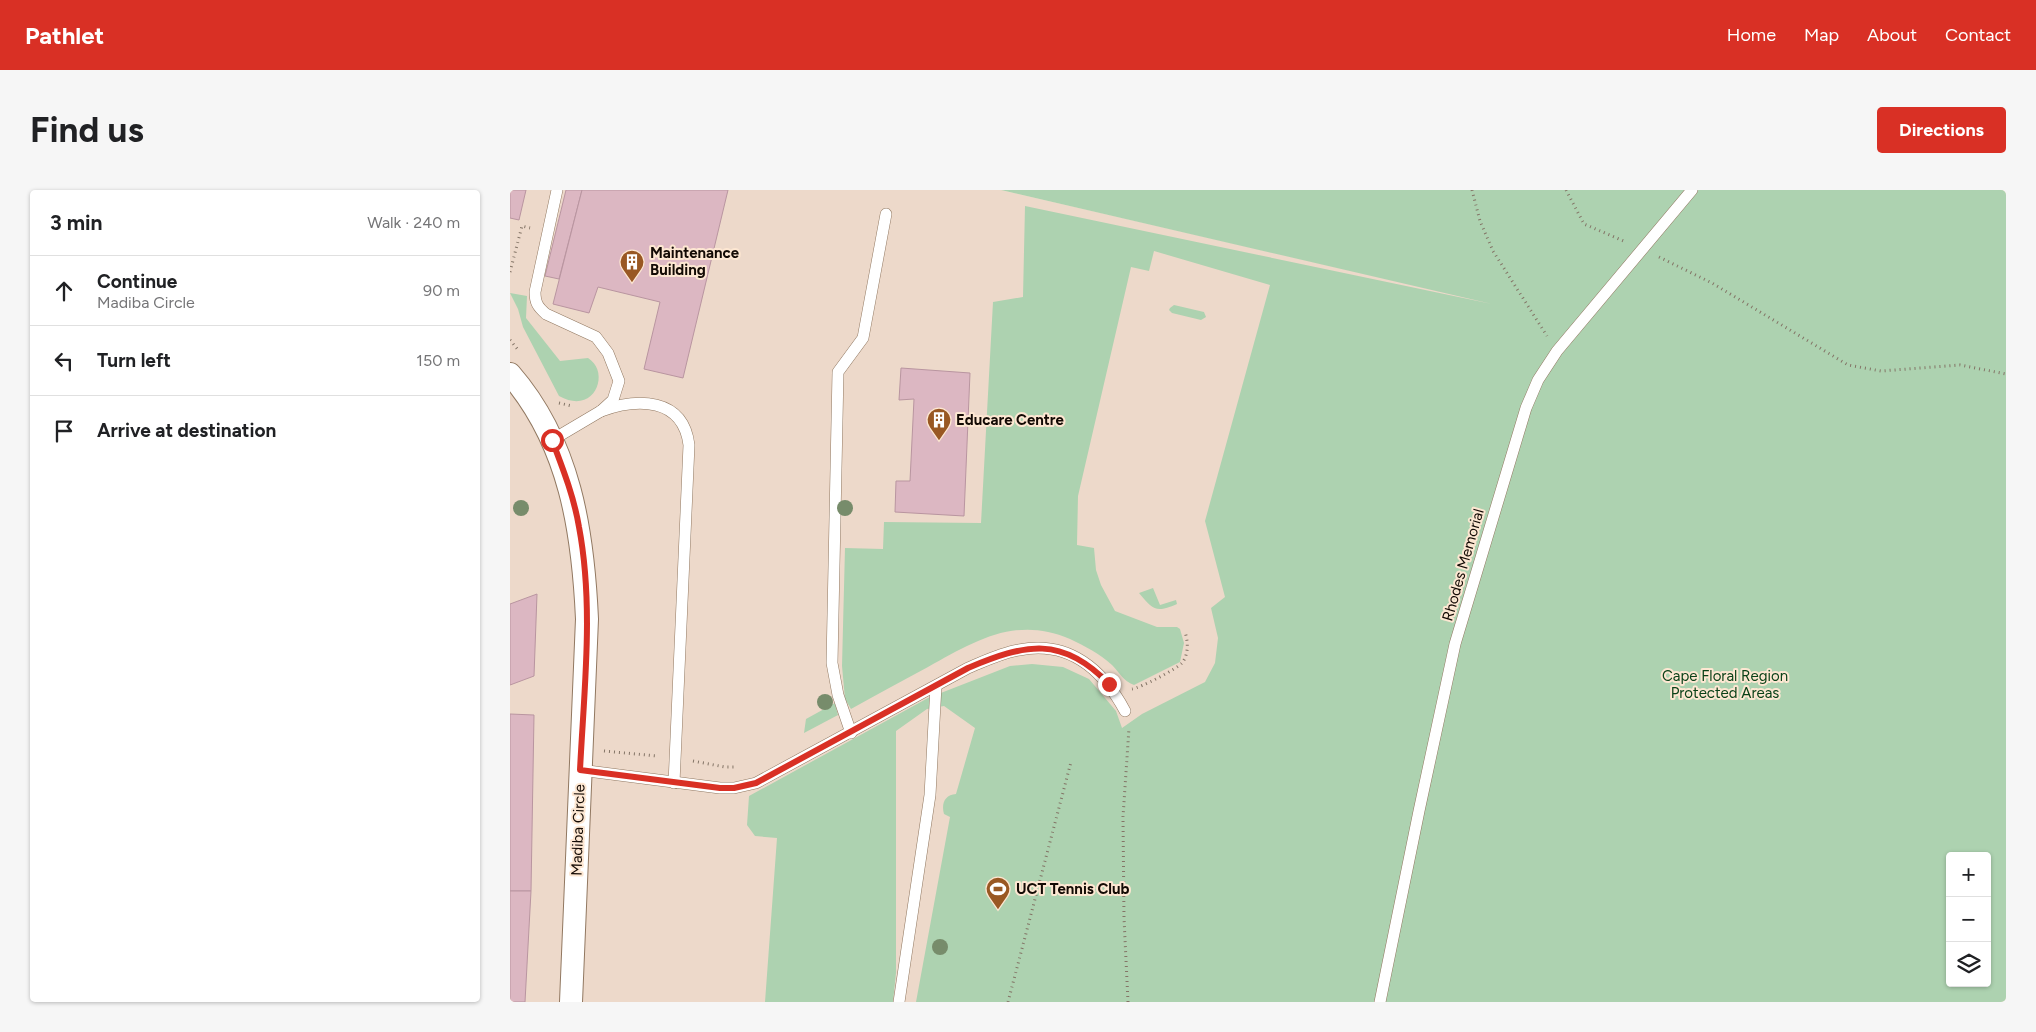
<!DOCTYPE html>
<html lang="en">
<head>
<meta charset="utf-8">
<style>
	body { margin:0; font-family:Figtree,sans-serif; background:#f6f6f6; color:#202124 }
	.controls { position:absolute; right:15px; bottom:15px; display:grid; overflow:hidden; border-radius:5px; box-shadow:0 1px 4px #0004 }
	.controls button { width:45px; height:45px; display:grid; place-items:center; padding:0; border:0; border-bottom:1px solid #e0e0e0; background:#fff; color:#202124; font:25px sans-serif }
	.stop { position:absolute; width:15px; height:15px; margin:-11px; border:4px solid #d93025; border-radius:50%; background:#fff }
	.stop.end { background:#d93025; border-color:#fff; box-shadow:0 1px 5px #0008 }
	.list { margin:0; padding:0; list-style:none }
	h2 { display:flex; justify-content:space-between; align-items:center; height:65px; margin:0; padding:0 20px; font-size:21px }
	h2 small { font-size:16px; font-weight:400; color:#757577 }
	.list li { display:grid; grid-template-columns:32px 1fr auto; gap:15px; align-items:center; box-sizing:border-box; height:70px; padding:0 20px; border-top:1px solid #e0e0e0 }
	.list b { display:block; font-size:19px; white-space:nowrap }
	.list p { margin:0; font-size:16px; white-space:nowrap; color:#757577 }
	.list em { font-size:16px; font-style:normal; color:#757577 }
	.icon { flex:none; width:28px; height:28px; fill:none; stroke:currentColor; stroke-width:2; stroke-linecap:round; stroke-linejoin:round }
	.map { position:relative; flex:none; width:1496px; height:812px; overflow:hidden; border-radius:5px }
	header { display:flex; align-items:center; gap:30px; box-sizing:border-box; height:70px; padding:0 25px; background:#d93025; color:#fff }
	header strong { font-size:24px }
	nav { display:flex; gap:28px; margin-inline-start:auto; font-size:18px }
	.intro { display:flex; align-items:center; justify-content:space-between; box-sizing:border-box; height:120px; padding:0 30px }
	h1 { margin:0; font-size:35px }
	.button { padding:12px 22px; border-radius:5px; background:#d93025; color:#fff; font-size:18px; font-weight:700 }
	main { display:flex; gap:30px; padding:0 30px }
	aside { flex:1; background:#fff; border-radius:5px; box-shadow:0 1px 4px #0004 }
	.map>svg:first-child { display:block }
	.education { fill:#edd9ca }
	.green { fill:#add2b0; fill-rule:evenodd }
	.building { fill:#dcb7c2; stroke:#b995a0 }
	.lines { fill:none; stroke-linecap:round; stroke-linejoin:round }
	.lane-casing { stroke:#917861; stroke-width:12 }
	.street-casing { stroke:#917861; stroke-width:24 }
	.path { stroke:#837466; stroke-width:3; stroke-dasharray:1 4; stroke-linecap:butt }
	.lane { stroke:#fff; stroke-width:11 }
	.street { stroke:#fff; stroke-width:22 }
	.tree { fill:#778c6b }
	.route { stroke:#d93025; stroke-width:6 }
	.labels { text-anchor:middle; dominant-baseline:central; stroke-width:4; stroke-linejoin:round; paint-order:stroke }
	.poi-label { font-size:15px; font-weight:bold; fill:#130a04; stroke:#fde7d2; text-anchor:start }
	.street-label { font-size:15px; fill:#130a04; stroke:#fde7d2 }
	.park-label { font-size:15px; fill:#094117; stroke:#fde7d2 }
</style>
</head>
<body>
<header>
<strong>Pathlet</strong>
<nav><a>Home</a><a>Map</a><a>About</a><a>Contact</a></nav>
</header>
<div class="intro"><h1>Find us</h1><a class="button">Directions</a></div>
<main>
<aside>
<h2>3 min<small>Walk · 240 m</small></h2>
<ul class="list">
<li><svg class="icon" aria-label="ahead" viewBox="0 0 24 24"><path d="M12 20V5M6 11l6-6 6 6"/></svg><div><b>Continue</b><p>Madiba Circle</p></div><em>90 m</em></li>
<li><svg class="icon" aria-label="left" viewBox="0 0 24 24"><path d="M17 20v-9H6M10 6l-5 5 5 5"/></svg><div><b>Turn left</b></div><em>150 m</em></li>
<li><svg class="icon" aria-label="arrive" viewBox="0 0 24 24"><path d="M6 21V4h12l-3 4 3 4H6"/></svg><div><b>Arrive at destination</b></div></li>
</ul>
</aside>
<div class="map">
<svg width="1496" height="812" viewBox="0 0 1496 812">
	<rect width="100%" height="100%" fill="#fde7d2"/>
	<polygon class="education" points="0,0 491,0 1020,122 846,812 0,812"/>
	<g class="green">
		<path d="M491 0H1496V812H406L440 627 434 624C431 613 435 605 446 604L465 538 434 516 417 519 386 541V783L383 812H255L267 648 245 646 237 635 239 606 418 508 500 476 522 474 553 477 579 489 606 521 612 538 632 524 695 492 705 473 708 448 701 418 715 407 695 331 760 95 644 61 639 81 621 77 568 306 567 355 584 358 586 380 591 395 605 421 647 437H667L670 439 674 453 670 472 624 495C613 491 610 483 602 475 590 464 575 456 560 449 505 425 464 452 418 477 392 491 366 505 341 519L335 509 332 476 335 358 373 359 374 332 471 333 483 112 513 107 515 16 982 114ZM1440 666H1477V793H1440Z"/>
		<path d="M0 103 17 106 16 128 50 171 78 168C101 182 85 226 49 206L13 137 8 119Z"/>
		<polygon points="664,115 694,122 696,127 691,130 662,123 659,120 660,118"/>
		<path d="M643 398 650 415 666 410 667 414C646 423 643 420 629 403Z"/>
		<polygon points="325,513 328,525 294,543 296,529"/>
	</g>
	<g class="building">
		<polygon points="0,0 16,0 9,30 0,28"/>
		<polygon points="56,0 72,0 49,89 35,86"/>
		<polygon points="72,0 218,0 173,188 134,179 150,112 88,97 79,123 43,114"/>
		<polygon points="391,178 460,183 454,326 385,322 386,291 400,291 404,209 389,210"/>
		<polygon points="27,404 24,486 0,495 0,414"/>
		<polygon points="0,524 24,525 21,701 0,701"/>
		<polygon points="0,701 21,701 15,812 0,812"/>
	</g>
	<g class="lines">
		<defs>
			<g id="lane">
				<path d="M91 221C127 208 173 207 179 255L164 593"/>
				<path d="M42 250 91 221 103 210 109 191 98 163 86 147 36 124C28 117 25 113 25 102L47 0"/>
				<polyline points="341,543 328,505 322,473 328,182 353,148 376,24"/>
				<path d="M70 580 210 598H224L246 593 458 478C475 471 491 463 509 460 559 450 593 480 615 521"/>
				<polyline points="389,812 420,605 426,496"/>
				<polyline points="870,812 909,621 945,454 1016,218 1028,190 1047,161 1182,0"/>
			</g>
			<path id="street" d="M0 184C60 253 73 341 77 429L61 812"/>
		</defs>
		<use href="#lane" class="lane-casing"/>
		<use href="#street" class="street-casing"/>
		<g class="path">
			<polyline points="962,0 970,31 983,61 1037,146"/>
			<polyline points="1056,0 1074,34 1116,52"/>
			<polyline points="1149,67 1202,93 1338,175 1371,181 1450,175 1496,184"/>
			<polyline points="0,82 12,36 20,38"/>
			<polyline points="0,150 9,161"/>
			<polyline points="49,213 62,216"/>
			<path d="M622 499C630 498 667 479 672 473 679 464 678 451 675 442"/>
			<polyline points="94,561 147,566"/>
			<polyline points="183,571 215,577 226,577"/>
			<polyline points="498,812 561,572"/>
			<polyline points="618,812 614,728 613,627 619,538"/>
		</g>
		<use href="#lane" class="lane"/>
		<use href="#street" class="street"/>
	</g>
	<g class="tree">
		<circle cx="11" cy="318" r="8"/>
		<circle cx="335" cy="318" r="8"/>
		<circle cx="315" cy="512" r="8"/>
		<circle cx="430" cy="757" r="8"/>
	</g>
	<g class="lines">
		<path class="route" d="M42 250C53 279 64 307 69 337 84 416 74 500 70 580L210 598H224L246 593 458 478C515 454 552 445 599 494"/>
	</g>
	<defs>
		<symbol id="building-pin" viewBox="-11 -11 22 30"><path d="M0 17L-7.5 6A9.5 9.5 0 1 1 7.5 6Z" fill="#995823" stroke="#fde7d2"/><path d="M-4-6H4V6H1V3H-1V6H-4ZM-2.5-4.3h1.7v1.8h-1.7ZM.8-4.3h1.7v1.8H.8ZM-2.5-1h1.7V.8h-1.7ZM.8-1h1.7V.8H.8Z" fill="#fff"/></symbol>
		<symbol id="stadium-pin" viewBox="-11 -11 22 30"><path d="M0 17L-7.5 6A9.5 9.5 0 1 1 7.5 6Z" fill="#995823" stroke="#fde7d2"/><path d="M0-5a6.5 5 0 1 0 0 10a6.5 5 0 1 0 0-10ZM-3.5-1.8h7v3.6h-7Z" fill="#fff"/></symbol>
	</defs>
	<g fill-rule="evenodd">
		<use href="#building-pin" x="108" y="58" width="28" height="38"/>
		<use href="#building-pin" x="415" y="216" width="28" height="38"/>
		<use href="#stadium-pin" x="474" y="685" width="28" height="38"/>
	</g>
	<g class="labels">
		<g class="poi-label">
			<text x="140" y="63">Maintenance<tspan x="140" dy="17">Building</tspan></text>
			<text x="446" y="230">Educare Centre</text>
			<text x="506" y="699">UCT Tennis Club</text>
		</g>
		<g class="street-label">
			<text transform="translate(953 375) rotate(-74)">Rhodes Memorial</text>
			<text transform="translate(68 640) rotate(-88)">Madiba Circle</text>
		</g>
		<g class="park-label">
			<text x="1215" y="486">Cape Floral Region<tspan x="1215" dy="17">Protected Areas</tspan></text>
		</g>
	</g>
</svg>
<div class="controls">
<button>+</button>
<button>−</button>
<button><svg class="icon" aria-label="layers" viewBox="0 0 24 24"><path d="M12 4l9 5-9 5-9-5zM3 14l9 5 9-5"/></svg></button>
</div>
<div class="stop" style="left:42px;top:250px"></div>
<div class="stop end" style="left:599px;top:494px"></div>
</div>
</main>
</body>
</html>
